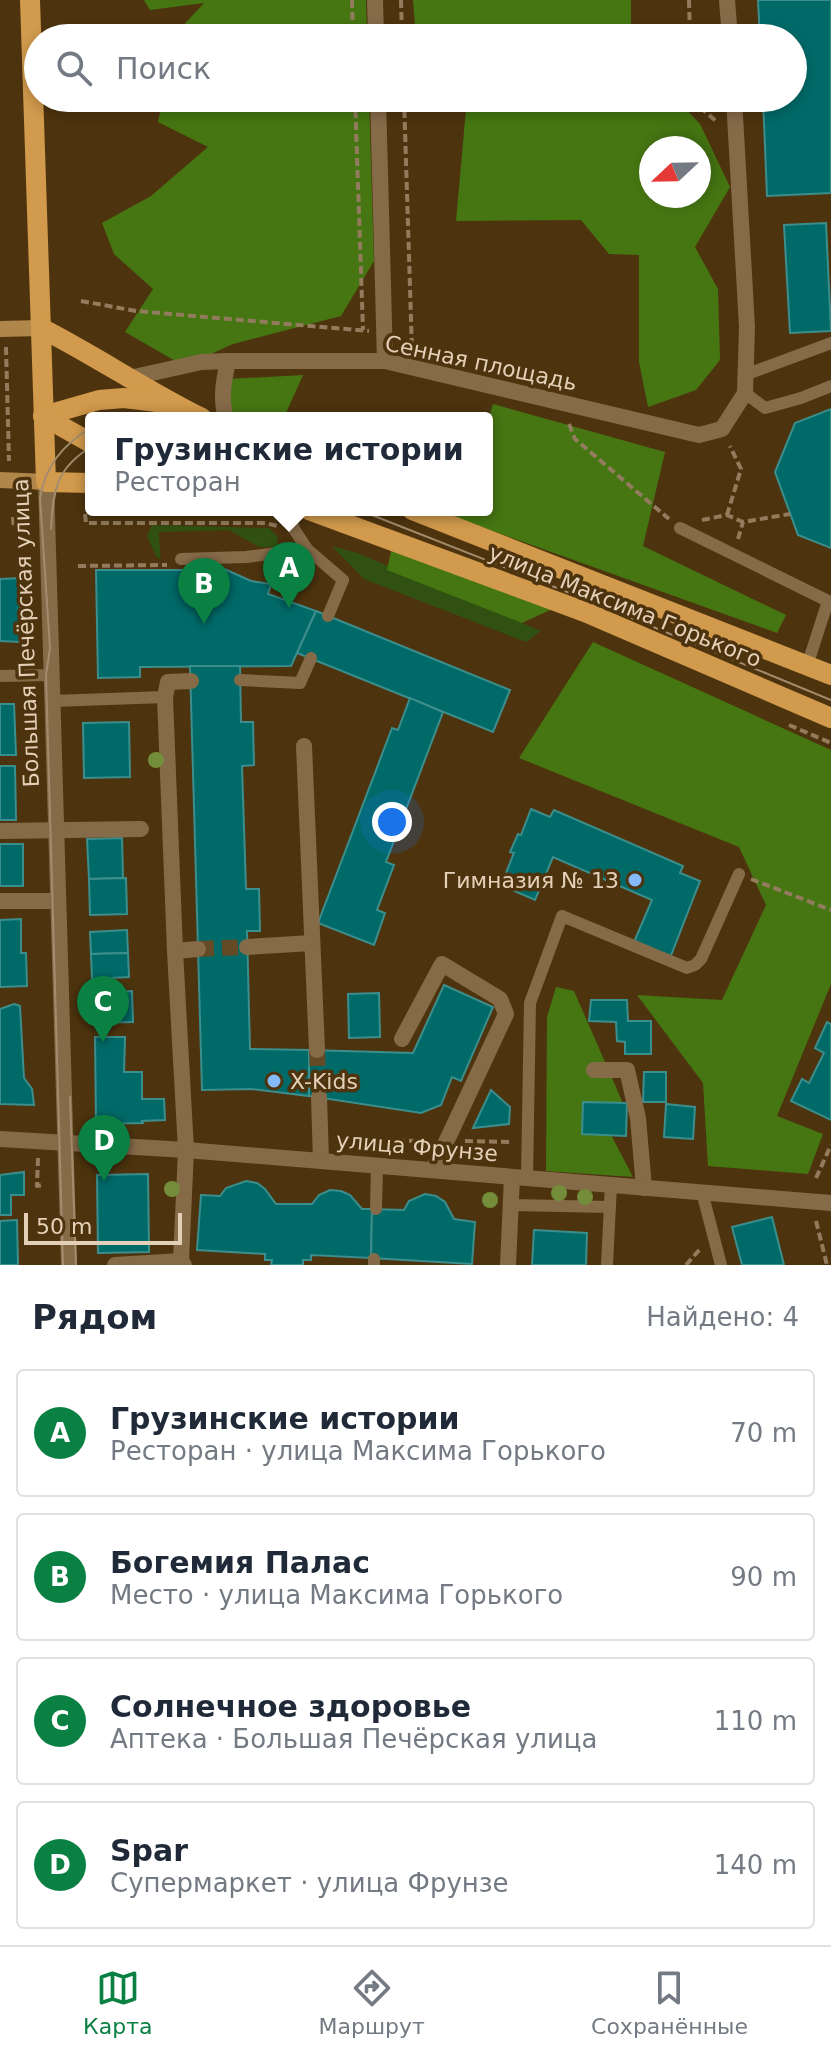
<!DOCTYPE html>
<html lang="ru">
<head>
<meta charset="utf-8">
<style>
	body { margin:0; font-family:"DejaVu Sans",sans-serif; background:#f6f6f7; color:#1f2937 }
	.compass { position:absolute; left:639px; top:136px; width:72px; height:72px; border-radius:50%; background:#fff; box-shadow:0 4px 12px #0003; rotate:248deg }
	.scale { position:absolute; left:24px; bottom:20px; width:158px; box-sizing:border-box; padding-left:8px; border:4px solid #e4d0b8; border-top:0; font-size:22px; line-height:28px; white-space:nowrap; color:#e4d0b8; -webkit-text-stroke:6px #4e340e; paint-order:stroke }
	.you { position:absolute; left:392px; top:822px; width:28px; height:28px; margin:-20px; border:6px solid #fff; border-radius:50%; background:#1a73e8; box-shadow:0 0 0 12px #1a73e833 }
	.badge { display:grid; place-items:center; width:52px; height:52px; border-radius:50%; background:#0b8043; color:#fff; font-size:26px; font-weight:700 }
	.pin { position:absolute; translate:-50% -66px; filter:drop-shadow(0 2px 4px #0008) }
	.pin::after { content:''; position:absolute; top:42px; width:28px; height:24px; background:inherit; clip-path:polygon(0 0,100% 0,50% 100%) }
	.popup { position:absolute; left:85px; top:412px; width:408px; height:104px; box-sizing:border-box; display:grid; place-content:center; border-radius:8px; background:#fff; filter:drop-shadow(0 2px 6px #0005); font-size:26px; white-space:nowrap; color:#747a83 }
	.popup b { font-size:30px; color:#1f2937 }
	.popup::after { content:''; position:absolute; left:50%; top:100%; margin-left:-16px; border:16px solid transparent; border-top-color:#fff }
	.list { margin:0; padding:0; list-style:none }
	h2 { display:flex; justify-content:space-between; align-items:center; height:104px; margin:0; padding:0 32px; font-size:34px }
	h2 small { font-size:26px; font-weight:400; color:#747a83 }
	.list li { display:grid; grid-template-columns:52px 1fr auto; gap:24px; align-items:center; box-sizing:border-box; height:128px; margin:0 16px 16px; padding:0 16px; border:2px solid #e0e1e3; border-radius:8px }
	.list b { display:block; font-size:30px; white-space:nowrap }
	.list p { margin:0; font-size:26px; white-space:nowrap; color:#747a83 }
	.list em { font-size:26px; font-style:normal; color:#747a83 }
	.icon { flex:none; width:44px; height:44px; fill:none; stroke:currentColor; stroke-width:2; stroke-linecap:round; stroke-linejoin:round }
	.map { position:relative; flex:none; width:831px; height:1265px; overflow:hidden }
	.search { position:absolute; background:#fff; box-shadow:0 4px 12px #0003; left:24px; right:24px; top:24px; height:88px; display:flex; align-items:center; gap:20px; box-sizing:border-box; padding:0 28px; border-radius:44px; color:#747a83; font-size:30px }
	.sheet { height:680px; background:#fff }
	nav { display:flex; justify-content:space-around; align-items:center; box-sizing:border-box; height:112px; border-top:2px solid #e0e1e3; background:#fff; font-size:22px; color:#747a83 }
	nav a { display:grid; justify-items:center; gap:4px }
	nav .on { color:#0b8043 }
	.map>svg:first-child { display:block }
	.green { fill:#305111 }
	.forest { fill:#457612; fill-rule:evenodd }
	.building { fill:#006a68; stroke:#3b8e8c; stroke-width:2 }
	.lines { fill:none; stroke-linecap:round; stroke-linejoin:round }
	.minor-tunnel { stroke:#644b28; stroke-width:16; stroke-dasharray:16 8; stroke-linecap:butt }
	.path { stroke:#937c5d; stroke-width:4; stroke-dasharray:8 4; stroke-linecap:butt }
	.service { stroke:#866b48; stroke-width:12 }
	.minor { stroke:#866b48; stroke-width:16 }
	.tertiary { stroke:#866b48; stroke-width:16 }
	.secondary { stroke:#b1864b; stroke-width:16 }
	.primary { stroke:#d19a4c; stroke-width:20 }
	.tram { stroke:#a38c6e; stroke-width:2 }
	.tree { fill:#738d3a }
	.poi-dot { fill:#85bbfb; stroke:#4e340e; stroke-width:3 }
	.labels { text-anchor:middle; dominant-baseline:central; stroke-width:7; stroke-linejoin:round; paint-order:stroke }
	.street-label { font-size:22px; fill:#e4d0b8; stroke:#4e340e }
	.poi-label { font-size:22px; fill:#e4d0b8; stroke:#4e340e; text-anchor:end }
</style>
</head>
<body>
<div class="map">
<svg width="831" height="1265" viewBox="0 0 831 1265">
	<rect width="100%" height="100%" fill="#4e340e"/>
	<g class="green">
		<path d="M152 525 269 528 278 537 277 547H259L229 530 159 532C158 541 162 550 160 559L156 556 147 536Z"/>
		<polygon points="332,546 360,554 541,631 526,642 364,579"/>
	</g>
	<g class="forest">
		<polygon points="144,0 366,0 367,38 177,38 179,30 204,3 150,10"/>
		<polygon points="413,0 631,0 631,38 416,38"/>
		<polygon points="163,98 369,98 374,261 341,316 233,344 184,366 125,332 153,289 114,254 102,223 151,196 208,147 158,122"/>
		<path d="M467 98H632V112L685 108 700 124 730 187 695 247 718 289 720 360 696 390 648 407 639 362V255L609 254 581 220 456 221ZM651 148H699V196H651Z"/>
		<polygon points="303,375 286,413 292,418 232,418 229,379"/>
		<polygon points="493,404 665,452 643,546 786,615 777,633 465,521 441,510 487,510 487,423"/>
		<polygon points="392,547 552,609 522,623 387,570"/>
		<polygon points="593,642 831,750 831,984 777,1116 823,1134 808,1174 708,1166 703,1083 637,995 722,1000 766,905 739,847 519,758"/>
		<polygon points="556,987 574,991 622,1101 610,1133 633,1177 546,1171 547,1017"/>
	</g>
	<g class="building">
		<polygon points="758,0 831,0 831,193 767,196 763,98 793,98 793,38 760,38"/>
		<polygon points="826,223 831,331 790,333 784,225"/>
		<polygon points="831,409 831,548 798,535 775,472 795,423"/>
		<polygon points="209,562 251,581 271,584 268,594 316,611 291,666 140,667 140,677 98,678 96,570 190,570 202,578"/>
		<polygon points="20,578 20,642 0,641 0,579"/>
		<polygon points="316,611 510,690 493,732 297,653"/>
		<polygon points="190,666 240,666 241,722 253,722 254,765 242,766 246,889 259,889 260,931 247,931 250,1049 309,1050 309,1096 251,1089 202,1090"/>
		<polygon points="410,698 443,712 386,862 394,865 377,910 385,913 374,945 318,923 392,728 398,730"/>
		<polygon points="0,704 14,704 16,755 0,755"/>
		<polygon points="129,722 130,777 84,778 83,723"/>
		<polygon points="0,766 15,766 16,820 0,820"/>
		<polygon points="531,809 550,817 554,810 683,866 680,873 700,881 670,958 634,942 652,900 553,857 535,900 501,885 514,853 510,852 518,834 521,835"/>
		<polygon points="122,838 123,878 89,879 87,839"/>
		<rect x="0" y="844" width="23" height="42"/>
		<polygon points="126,878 127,914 90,915 89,879"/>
		<polygon points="21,919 21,953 26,953 27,986 0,987 0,920"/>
		<polygon points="127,930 128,953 91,954 90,932"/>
		<polygon points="128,953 129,977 92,979 91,954"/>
		<polygon points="444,985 493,1007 461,1081 452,1077 441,1105 421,1113 309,1096 309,1050 413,1053"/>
		<polygon points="132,991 133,1022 93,1023 92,993"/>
		<polygon points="379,993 380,1037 349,1038 348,994"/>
		<polygon points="591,1000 627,1000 628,1021 651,1021 651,1054 625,1054 625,1042 617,1041 616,1022 589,1021"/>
		<polygon points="14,1004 20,1006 24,1078 32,1089 34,1105 0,1104 0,1009"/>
		<polygon points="827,1022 831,1024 831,1120 791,1101 802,1079 809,1083 824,1053 815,1048"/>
		<polygon points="95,1037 125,1037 124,1072 142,1072 142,1099 164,1099 165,1120 142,1121 143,1123 96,1124"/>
		<polygon points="644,1072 666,1072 666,1102 643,1102"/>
		<polygon points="491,1090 510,1107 509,1124 473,1128"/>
		<polygon points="583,1102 627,1103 626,1136 582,1134"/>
		<polygon points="666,1104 695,1107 693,1139 664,1137"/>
		<polygon points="24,1172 24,1195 11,1195 11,1215 0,1215 0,1175"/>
		<polygon points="148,1174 149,1252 98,1253 97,1175"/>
		<polygon points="246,1181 257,1183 265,1189 276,1204 312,1204 319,1195 330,1190 341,1191 350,1195 362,1209 372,1209 371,1258 311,1255 311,1260 303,1260 303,1265 271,1265 272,1260 265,1260 265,1254 197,1250 201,1195 220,1196 226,1188"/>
		<polygon points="425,1194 436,1196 445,1202 454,1219 475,1222 472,1264 371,1258 372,1209 404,1210 409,1201"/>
		<polygon points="772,1217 784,1265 742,1265 732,1227"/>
		<polygon points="17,1220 18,1265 0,1265 0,1221"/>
		<polygon points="534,1230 587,1233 586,1265 532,1265"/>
	</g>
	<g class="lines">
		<g class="minor-tunnel">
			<polyline points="198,949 247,947"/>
			<polyline points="317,1050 319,1097"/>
		</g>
		<g class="path">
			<polyline points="352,0 353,38"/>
			<polyline points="401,0 402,38"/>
			<polyline points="689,0 690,38"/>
			<polyline points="355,98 363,330"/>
			<polyline points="404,98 412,351"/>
			<polyline points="693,98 694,102 716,121"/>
			<polyline points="81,301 136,311 369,331"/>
			<polyline points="6,347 9,461"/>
			<polyline points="569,424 575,439 669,519"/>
			<polyline points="85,514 86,523 265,523 278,526"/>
			<polyline points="727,515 741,469 730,446"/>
			<polyline points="13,517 14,529"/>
			<polyline points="702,520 727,515 743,522 790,514"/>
			<polyline points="738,539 743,522"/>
			<polyline points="78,566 167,565"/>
			<polyline points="789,725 831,743"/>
			<polyline points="751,879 831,910"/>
			<polyline points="337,1140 428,1141"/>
			<polyline points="465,1141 512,1142"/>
			<polyline points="38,1158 37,1186 43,1185"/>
			<polyline points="816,1178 831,1145"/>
			<polyline points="816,1221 827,1265"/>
			<polyline points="686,1265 701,1248"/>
		</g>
		<g class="service">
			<polyline points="745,375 831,343"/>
			<polyline points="745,393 765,408 801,398 831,386"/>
			<polyline points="288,510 294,529 307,549 343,580 328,616"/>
			<polyline points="680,528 828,601 807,666"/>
			<polyline points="181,559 246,557 307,549"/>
			<polyline points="0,676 52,675"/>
			<polyline points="240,680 300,683 311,658"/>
			<polyline points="52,701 165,697"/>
			<polyline points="527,1178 530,1003 562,916 687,968 695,965 701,959 739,874"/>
			<polyline points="702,1192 721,1265"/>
			<polyline points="511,1205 610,1207"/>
			<polyline points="376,1209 377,1166"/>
			<polyline points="374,1265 374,1259"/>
			<polyline points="607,1265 611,1185"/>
		</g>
		<g class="minor">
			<polyline points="375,0 376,38"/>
			<polyline points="727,0 730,38"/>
			<polyline points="378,98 385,361"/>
			<polyline points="130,378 201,362 228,361 385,361 699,435 722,429 745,393 747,327 734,98"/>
			<path d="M226 418C220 398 224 380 228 361"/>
			<polyline points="304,746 317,1050"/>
			<polyline points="0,831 141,829"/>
			<polyline points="0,901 58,901"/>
			<polyline points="247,947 312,943"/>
			<polyline points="175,951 198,949"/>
			<polyline points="402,1039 442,964 500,999 506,1014 433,1170"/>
			<polyline points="594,1070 627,1070 638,1118 644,1188"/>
			<polyline points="319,1097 321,1161"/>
			<polyline points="0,1139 186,1150 831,1203"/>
			<polyline points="181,1261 186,1150 175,951 165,697 168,682 191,681"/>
			<polyline points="115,1265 181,1261 184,1265"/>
			<polyline points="508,1265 512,1177"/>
		</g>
		<polyline class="tertiary" points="46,482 69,1265"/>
		<g class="secondary">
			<polyline points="0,329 41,328"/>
			<polyline points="0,480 46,482"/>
		</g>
		<g class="primary">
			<polyline points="30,0 46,482 91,483"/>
			<path d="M41 328C96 356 147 391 202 418"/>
			<polyline points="43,416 99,400 124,398 165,403"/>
			<polyline points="43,416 91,443"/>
			<polyline points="309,510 585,612 831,718"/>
			<polyline points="412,510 831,675"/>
		</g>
		<g class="tram">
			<polyline points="129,418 140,418"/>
			<polyline points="359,510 590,601 831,700"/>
			<path d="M51 529C53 491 56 468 91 447"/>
			<polyline points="70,1097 76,1265"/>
			<path d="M63 1265 46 675 50 648 40 498C45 466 63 444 91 428"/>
		</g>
	</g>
	<g class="tree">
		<circle cx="156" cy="760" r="8"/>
		<circle cx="172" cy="1189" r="8"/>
		<circle cx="559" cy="1193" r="8"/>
		<circle cx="585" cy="1197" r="8"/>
		<circle cx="490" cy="1200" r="8"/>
	</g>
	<g class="poi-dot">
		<circle cx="635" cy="880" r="8"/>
		<circle cx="274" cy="1081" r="8"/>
	</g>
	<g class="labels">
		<g class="street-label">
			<text transform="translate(481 363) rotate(12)">Сенная площадь</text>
			<text transform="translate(625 606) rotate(22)">улица Максима Горького</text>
			<text transform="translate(26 633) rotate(-92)">Большая Печёрская улица</text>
			<text transform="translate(417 1147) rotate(5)">улица Фрунзе</text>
		</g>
		<g class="poi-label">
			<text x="619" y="880">Гимназия № 13</text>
			<text x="290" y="1081" text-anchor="start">X-Kids</text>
		</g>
	</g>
</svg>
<svg class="compass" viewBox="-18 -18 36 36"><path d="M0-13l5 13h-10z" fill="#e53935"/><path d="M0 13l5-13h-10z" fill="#747a83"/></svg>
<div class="scale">50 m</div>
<div class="you"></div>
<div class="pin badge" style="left:289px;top:608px">A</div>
<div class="popup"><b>Грузинские истории</b>Ресторан</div>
<div class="pin badge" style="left:204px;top:624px">B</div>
<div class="pin badge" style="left:103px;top:1042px">C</div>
<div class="pin badge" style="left:104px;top:1181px">D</div>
<div class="search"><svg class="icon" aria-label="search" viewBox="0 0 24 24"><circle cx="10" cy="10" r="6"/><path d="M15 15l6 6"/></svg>Поиск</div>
</div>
<section class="sheet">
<h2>Рядом<small>Найдено: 4</small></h2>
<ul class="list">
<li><span class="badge">A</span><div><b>Грузинские истории</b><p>Ресторан · улица Максима Горького</p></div><em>70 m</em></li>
<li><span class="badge">B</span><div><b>Богемия Палас</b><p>Место · улица Максима Горького</p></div><em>90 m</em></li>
<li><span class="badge">C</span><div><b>Солнечное здоровье</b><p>Аптека · Большая Печёрская улица</p></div><em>110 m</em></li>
<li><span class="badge">D</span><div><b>Spar</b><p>Супермаркет · улица Фрунзе</p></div><em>140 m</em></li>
</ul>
</section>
<nav>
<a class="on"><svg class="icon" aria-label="map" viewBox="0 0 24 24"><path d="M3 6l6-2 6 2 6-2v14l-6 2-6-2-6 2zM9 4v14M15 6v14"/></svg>Карта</a>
<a><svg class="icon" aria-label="directions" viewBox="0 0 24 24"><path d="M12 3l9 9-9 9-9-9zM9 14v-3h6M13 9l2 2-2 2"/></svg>Маршрут</a>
<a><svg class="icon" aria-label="saved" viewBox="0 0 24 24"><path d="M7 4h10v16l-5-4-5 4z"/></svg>Сохранённые</a>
</nav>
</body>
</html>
